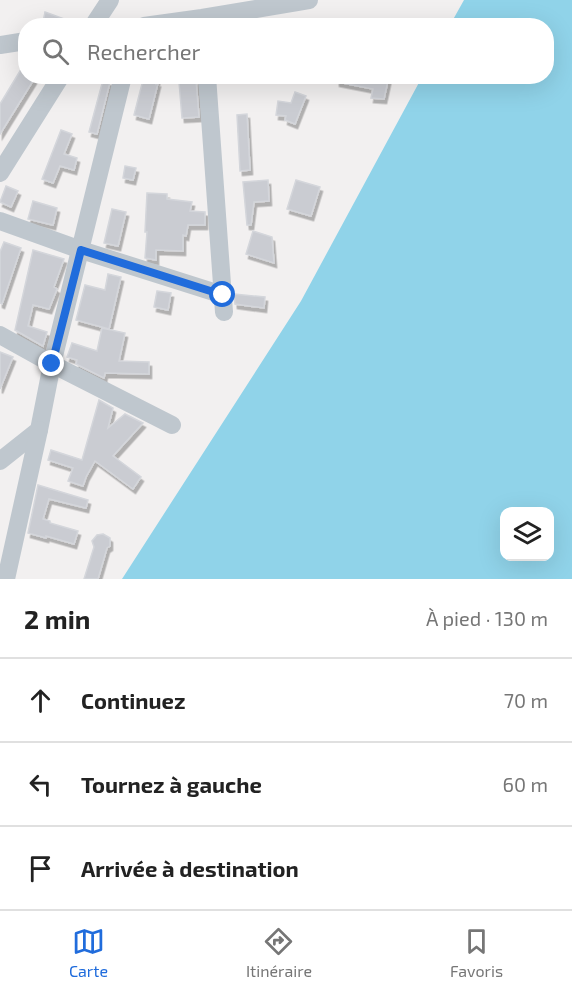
<!DOCTYPE html>
<html lang="fr">
<head>
<meta charset="utf-8">
<style>
	body { margin:0; font-family:"Exo 2",sans-serif; background:#f2f2f2; color:#222 }
	.controls { position:absolute; right:18px; bottom:18px; display:grid; overflow:hidden; border-radius:12px; box-shadow:0 6px 24px #0002 }
	.controls button { width:54px; height:54px; display:grid; place-items:center; padding:0; border:0; border-bottom:2px solid #e0e0e0; background:#fff; color:#222; font:30px sans-serif }
	.stop { position:absolute; width:18px; height:18px; margin:-14px; border:4px solid #206cdc; border-radius:50%; background:#fff }
	.stop.end { background:#206cdc; border-color:#fff; box-shadow:0 2px 6px #0008 }
	.list { margin:0; padding:0; list-style:none }
	h2 { display:flex; justify-content:space-between; align-items:center; height:78px; margin:0; padding:0 24px; font-size:26px }
	h2 small { font-size:20px; font-weight:400; color:#767676 }
	.list li { display:grid; grid-template-columns:39px 1fr auto; gap:18px; align-items:center; box-sizing:border-box; height:84px; padding:0 24px; border-top:2px solid #e0e0e0 }
	.list b { display:block; font-size:22px; white-space:nowrap }
	.list em { font-size:20px; font-style:normal; color:#767676 }
	.icon { flex:none; width:33px; height:33px; fill:none; stroke:currentColor; stroke-width:2; stroke-linecap:round; stroke-linejoin:round }
	.map { position:relative; flex:none; width:572px; height:579px; overflow:hidden }
	.search { position:absolute; background:#fff; box-shadow:0 6px 24px #0002; left:18px; right:18px; top:18px; height:66px; display:flex; align-items:center; gap:15px; box-sizing:border-box; padding:0 21px; border-radius:24px; color:#767676; font-size:22px }
	.sheet { height:330px; background:#fff }
	nav { display:flex; justify-content:space-around; align-items:center; box-sizing:border-box; height:84px; border-top:2px solid #e0e0e0; background:#fff; font-size:16px; color:#767676 }
	nav a { display:grid; justify-items:center; gap:3px }
	nav .on { color:#206cdc }
	.map>svg:first-child { display:block }
	.water { fill:#90d3e9; fill-rule:evenodd }
	.building { fill:#caccd2; stroke:#d4d6db; stroke-width:1.5; filter:url(#shadow) }
	.lines { fill:none; stroke-linecap:round; stroke-linejoin:round }
	.minor { stroke:#bfc7ce; stroke-width:18 }
	.route { stroke:#206cdc; stroke-width:8 }
</style>
</head>
<body>
<div class="map">
<svg width="572" height="579" viewBox="0 0 572 579">
	<defs>
		<filter id="shadow"><feDropShadow dx="2.5" dy="4.5" stdDeviation="0" flood-color="#0004"/></filter>
	</defs>
	<rect width="100%" height="100%" fill="#f2f0f0"/>
	<path class="water" d="M464 0H572V579H122L301 301 422 77 546 76V26L450 25ZM504 512H550V556H504Z"/>
	<g class="building">
		<polygon points="45,12 78,24 78,26 51,26 43,22"/>
		<polygon points="26,61 26,76 36,76 0,134 0,104"/>
		<polygon points="144,76 158,76 156,84 158,83 149,119 134,115"/>
		<polygon points="337,76 389,76 384,99 371,98 373,89 337,82"/>
		<polygon points="103,80 110,82 97,134 89,132"/>
		<polygon points="196,80 199,117 182,118 179,82"/>
		<polygon points="295,92 306,96 295,124 285,120 286,116 276,115 278,101 291,103"/>
		<polygon points="247,114 250,170 240,171 237,115"/>
		<polygon points="61,130 72,134 64,154 77,158 74,170 60,166 53,183 42,179"/>
		<polygon points="125,166 136,168 133,180 123,178"/>
		<polygon points="268,180 269,201 254,202 251,225 247,225 243,182"/>
		<polygon points="296,180 320,187 311,216 287,209"/>
		<polygon points="6,186 18,191 11,207 0,202"/>
		<polygon points="147,193 167,194 167,199 192,202 190,211 205,212 205,225 188,225 186,236 183,235 183,251 156,250 156,260 145,258 147,232 145,232"/>
		<polygon points="33,201 57,208 53,225 28,219"/>
		<polygon points="112,209 126,212 118,246 104,243"/>
		<polygon points="253,231 272,237 274,263 246,254"/>
		<polygon points="4,242 21,248 2,304 0,303 0,252"/>
		<polygon points="33,250 64,259 54,287 57,289 49,309 33,305 28,326 47,332 43,346 15,330"/>
		<polygon points="108,274 121,277 109,329 76,320 85,285 105,290"/>
		<polygon points="157,291 171,293 168,310 154,307"/>
		<polygon points="234,294 265,297 264,308 235,304"/>
		<polygon points="102,328 125,333 119,361 149,362 149,374 105,373 104,378 76,364 77,360 67,357 72,343 97,351"/>
		<polygon points="0,352 13,357 0,389"/>
		<polygon points="99,400 113,408 108,428 125,414 143,423 113,456 141,477 133,489 95,461 86,477 83,486 68,481 73,468 48,460 51,450 82,460"/>
		<polygon points="38,485 88,500 86,508 49,499 43,519 50,521 50,523 78,531 74,544 46,536 46,538 28,533"/>
		<polygon points="103,534 110,538 110,546 107,548 98,579 84,579 94,547 92,541 97,535"/>
	</g>
	<g class="lines">
		<g class="minor">
			<polyline points="93,26 110,0"/>
			<polyline points="144,26 202,18 309,0"/>
			<polyline points="0,45 26,41"/>
			<polyline points="207,76 224,312"/>
			<polyline points="0,173 61,76"/>
			<polyline points="0,221 81,250 223,295"/>
			<polyline points="0,335 52,364 172,425"/>
			<polyline points="0,461 39,430 52,364 123,76"/>
			<polyline points="6,579 39,430"/>
		</g>
	</g>
	<g class="lines">
		<polyline class="route" points="52,364 81,250 223,295"/>
	</g>
</svg>
<div class="controls">
<button><svg class="icon" aria-label="layers" viewBox="0 0 24 24"><path d="M12 4l9 5-9 5-9-5zM3 14l9 5 9-5"/></svg></button>
</div>
<div class="stop" style="left:223px;top:295px"></div>
<div class="stop end" style="left:52px;top:364px"></div>
<div class="search"><svg class="icon" aria-label="search" viewBox="0 0 24 24"><circle cx="10" cy="10" r="6"/><path d="M15 15l6 6"/></svg>Rechercher</div>
</div>
<section class="sheet">
<h2>2 min<small>À pied · 130 m</small></h2>
<ul class="list">
<li><svg class="icon" aria-label="ahead" viewBox="0 0 24 24"><path d="M12 20V5M6 11l6-6 6 6"/></svg><div><b>Continuez</b></div><em>70 m</em></li>
<li><svg class="icon" aria-label="left" viewBox="0 0 24 24"><path d="M17 20v-9H6M10 6l-5 5 5 5"/></svg><div><b>Tournez à gauche</b></div><em>60 m</em></li>
<li><svg class="icon" aria-label="arrive" viewBox="0 0 24 24"><path d="M6 21V4h12l-3 4 3 4H6"/></svg><div><b>Arrivée à destination</b></div></li>
</ul>
</section>
<nav>
<a class="on"><svg class="icon" aria-label="map" viewBox="0 0 24 24"><path d="M3 6l6-2 6 2 6-2v14l-6 2-6-2-6 2zM9 4v14M15 6v14"/></svg>Carte</a>
<a><svg class="icon" aria-label="directions" viewBox="0 0 24 24"><path d="M12 3l9 9-9 9-9-9zM9 14v-3h6M13 9l2 2-2 2"/></svg>Itinéraire</a>
<a><svg class="icon" aria-label="saved" viewBox="0 0 24 24"><path d="M7 4h10v16l-5-4-5 4z"/></svg>Favoris</a>
</nav>
</body>
</html>
